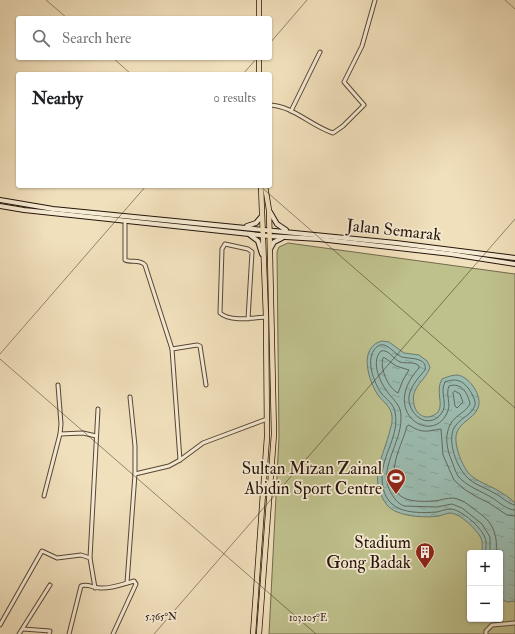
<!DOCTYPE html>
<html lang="en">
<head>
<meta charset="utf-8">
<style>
	body { margin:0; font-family:"IM FELL Double Pica",serif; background:#f6f6f6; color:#202124 }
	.controls { position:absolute; right:12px; bottom:12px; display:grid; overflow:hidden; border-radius:4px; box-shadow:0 1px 3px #0004 }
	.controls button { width:36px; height:36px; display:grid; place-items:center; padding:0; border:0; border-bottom:1px solid #e0e0e0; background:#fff; color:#202124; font:20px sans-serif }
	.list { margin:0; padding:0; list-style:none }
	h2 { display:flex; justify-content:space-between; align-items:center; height:52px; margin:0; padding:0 16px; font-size:17px }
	h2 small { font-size:13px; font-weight:400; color:#757577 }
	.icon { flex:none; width:22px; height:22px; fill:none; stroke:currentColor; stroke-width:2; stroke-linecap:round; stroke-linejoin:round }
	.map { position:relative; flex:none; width:515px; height:634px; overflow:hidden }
	.search { position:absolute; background:#fff; box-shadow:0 1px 3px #0004; left:16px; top:16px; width:256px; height:44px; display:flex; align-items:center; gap:10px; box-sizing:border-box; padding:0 14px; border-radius:4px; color:#757577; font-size:15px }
	.panel { position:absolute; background:#fff; box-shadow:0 1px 3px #0004; left:16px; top:72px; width:256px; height:116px; border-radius:4px }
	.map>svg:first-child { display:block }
	.pitch { fill:#bfc18d; stroke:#726a4c; fill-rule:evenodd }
	.water { fill:url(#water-ripples); stroke:#6c796f }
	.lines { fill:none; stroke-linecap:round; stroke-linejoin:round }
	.shore { stroke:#60685e; stroke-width:1 }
	.minor-casing { stroke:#584737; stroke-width:5 }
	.secondary-casing { stroke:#25140b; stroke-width:6 }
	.primary-casing { stroke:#25140b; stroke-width:6 }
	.minor { stroke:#f6ebd3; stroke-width:3 }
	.secondary { stroke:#f6ebd3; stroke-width:4 }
	.primary { stroke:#f1e0bc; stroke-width:4.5 }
	.ticks { fill:none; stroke:#25140b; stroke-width:1; stroke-opacity:0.45 }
	.labels { text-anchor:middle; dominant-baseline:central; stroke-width:3.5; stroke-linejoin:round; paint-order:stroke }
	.street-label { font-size:17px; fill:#25140b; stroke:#f6ebd3 }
	.poi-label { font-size:17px; fill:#25140b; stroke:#f6ebd3; text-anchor:end }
	.ticks-label { font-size:10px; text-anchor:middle; fill:#25140b; stroke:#f6ebd3; stroke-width:3.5; stroke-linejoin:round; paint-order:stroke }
</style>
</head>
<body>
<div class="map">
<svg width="515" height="634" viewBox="0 0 515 634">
	<defs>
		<pattern id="water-ripples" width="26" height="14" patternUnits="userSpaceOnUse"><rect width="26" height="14" fill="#9bbdb2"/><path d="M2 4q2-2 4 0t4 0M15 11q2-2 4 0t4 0" fill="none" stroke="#85a298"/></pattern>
	</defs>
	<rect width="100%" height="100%" fill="#f1e0bc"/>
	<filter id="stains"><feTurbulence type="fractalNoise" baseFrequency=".005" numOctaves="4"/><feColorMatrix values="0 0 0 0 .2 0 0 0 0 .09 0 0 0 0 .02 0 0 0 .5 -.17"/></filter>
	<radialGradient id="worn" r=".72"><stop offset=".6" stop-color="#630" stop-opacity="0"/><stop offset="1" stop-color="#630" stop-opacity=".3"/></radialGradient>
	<path class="pitch" d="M288 243 515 274V634H269L279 437 277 252 279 247ZM470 553H500V619H470Z"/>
	<path class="water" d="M382 341 389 342 404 353 419 355 427 361 430 367C425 383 408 387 415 408 417 413 422 417 427 417 431 417 435 415 438 412 444 404 435 391 442 379 447 377 452 375 457 375 469 376 483 396 478 408 473 420 458 422 456 436 455 446 460 459 465 468 471 480 487 484 497 490 504 494 510 498 515 503V601L507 602 500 598V553H482C482 548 483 543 481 538 477 530 461 514 451 513 447 513 443 515 439 516 425 518 397 517 387 505 367 479 384 456 390 430 392 425 393 417 391 412 389 405 382 401 378 395 368 380 358 347 382 341Z"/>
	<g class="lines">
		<g class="shore">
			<path d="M385 358 396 366 409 370 403 380 398 393C389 389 379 368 383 358Z"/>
			<polygon points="455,391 460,394 463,402 457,408 455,406 453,393"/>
			<path d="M485 553C486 548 487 542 485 538 482 528 462 510 451 509 446 509 441 511 437 512 409 514 382 512 382 477 382 455 400 435 395 412 394 404 386 399 381 393 374 382 366 362 374 350 384 336 393 354 402 357 409 359 428 357 425 370 418 378 411 386 409 396 407 413 427 431 441 414 449 404 439 393 445 382 458 377 465 382 472 394 473 397 476 401 475 405 472 416 458 418 453 430 448 446 458 470 470 480 478 486 486 488 494 493 501 496 508 504 515 505"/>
			<path d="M490 553V537L482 524 462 508 452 504 437 507 404 506C397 503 395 499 391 493 377 470 401 444 401 419 401 415 401 411 399 407 396 401 390 396 386 390 379 380 371 361 381 351 389 349 393 359 400 362 407 364 414 361 419 366V368C379 412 432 446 447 413 452 404 445 395 449 386 461 382 468 393 470 404 463 416 450 415 447 435 446 442 448 452 451 459 453 464 455 471 458 476 467 487 482 491 494 499 500 503 507 510 515 510"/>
			<path d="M496 553C498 538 494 524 482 515 473 509 464 499 453 498 447 498 441 500 435 501 404 503 388 498 395 464 397 451 404 438 407 426L409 425C422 434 427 431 441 429L443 455 454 480 464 489 475 496 489 503 507 515 515 516"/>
		</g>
		<defs>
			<g id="minor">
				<path d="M270 105C293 106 311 126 333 133L343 126 364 105 344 82 362 46 375 0"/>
				<polyline points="291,111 320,52"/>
				<path d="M125 221V260C131 263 140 259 145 265L172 349 180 460"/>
				<path d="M248 319 252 252 248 249 225 244 222 249 220 313C230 322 253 318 266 317"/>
				<polyline points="172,349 197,345 200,346 206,385"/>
				<polyline points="58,385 61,424 60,434 83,433 96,436"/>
				<polyline points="130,397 135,446 135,474"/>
				<polyline points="44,496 60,434"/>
				<polyline points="90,558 98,409"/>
				<polyline points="127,583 135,474 169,466 180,460 203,443 267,419"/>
				<polyline points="0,625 42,551 57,558 81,555 90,558 95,588"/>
				<polyline points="23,629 50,631 49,634"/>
				<polyline points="19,634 50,585"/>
				<path d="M69 634 81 586C87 583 93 588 100 588 111 589 123 584 134 581L136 584 113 634"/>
				<polyline points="486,634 486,631 492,625 515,623"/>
			</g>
			<g id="secondary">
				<polyline points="0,200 53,209 396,243 515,258"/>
				<polyline points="0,206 24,210 269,236 319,239 451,254 515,264"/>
				<polyline points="270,212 277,224 286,230"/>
				<polyline points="247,226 256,223 262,216"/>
				<polyline points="250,235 258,241 262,254"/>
				<polyline points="270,249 274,242 282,238"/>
			</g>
			<g id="primary">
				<polyline points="259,18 259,0"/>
				<polyline points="259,58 259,74"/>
				<polyline points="253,634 267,437 266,317 261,186"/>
				<polyline points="259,634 274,434 269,210 265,186"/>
			</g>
		</defs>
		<use href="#minor" class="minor-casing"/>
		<use href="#secondary" class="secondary-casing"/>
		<use href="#primary" class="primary-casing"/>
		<use href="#minor" class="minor"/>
		<use href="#secondary" class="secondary"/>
		<use href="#primary" class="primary"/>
	</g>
	<path class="ticks" d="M46 0 67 18M505 0 515 9M270 43 307 0M113 58 131 74M243 74 257 58M260 186 515 408M0 354 146 186M0 359 316 634M154 634 515 219"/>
	<defs>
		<symbol id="stadium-pin" viewBox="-11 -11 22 30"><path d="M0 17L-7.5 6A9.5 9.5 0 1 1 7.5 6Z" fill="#8f2418" stroke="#f6ebd3"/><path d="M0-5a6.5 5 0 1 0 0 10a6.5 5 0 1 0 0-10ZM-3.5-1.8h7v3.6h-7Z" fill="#fff"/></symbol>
		<symbol id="building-pin" viewBox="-11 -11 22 30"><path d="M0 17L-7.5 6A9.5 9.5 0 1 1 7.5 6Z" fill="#8f2418" stroke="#f6ebd3"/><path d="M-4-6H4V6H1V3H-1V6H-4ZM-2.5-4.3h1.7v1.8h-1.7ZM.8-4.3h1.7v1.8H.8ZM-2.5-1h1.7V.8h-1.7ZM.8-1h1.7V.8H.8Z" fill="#fff"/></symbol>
	</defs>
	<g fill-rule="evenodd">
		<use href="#stadium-pin" x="385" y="467" width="22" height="30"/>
		<use href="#building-pin" x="414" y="541" width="22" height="30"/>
	</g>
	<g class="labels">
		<g class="street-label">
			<text transform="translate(394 230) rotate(6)">Jalan Semarak</text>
		</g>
		<g class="poi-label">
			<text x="382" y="468">Sultan Mizan Zainal<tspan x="382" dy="20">Abidin Sport Centre</tspan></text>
			<text x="411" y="542">Stadium<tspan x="411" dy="20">Gong Badak</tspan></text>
		</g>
	</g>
	<g class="ticks-label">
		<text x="161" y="620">5.365°N</text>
		<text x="308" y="621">103.105°E</text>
	</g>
	<rect width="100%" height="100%" filter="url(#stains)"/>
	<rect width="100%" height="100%" fill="url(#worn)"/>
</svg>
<div class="controls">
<button>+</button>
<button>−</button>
</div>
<div class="search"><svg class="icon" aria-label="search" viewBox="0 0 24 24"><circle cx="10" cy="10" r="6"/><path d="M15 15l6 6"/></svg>Search here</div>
<section class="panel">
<h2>Nearby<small>0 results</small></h2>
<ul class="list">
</ul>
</section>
</div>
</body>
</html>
